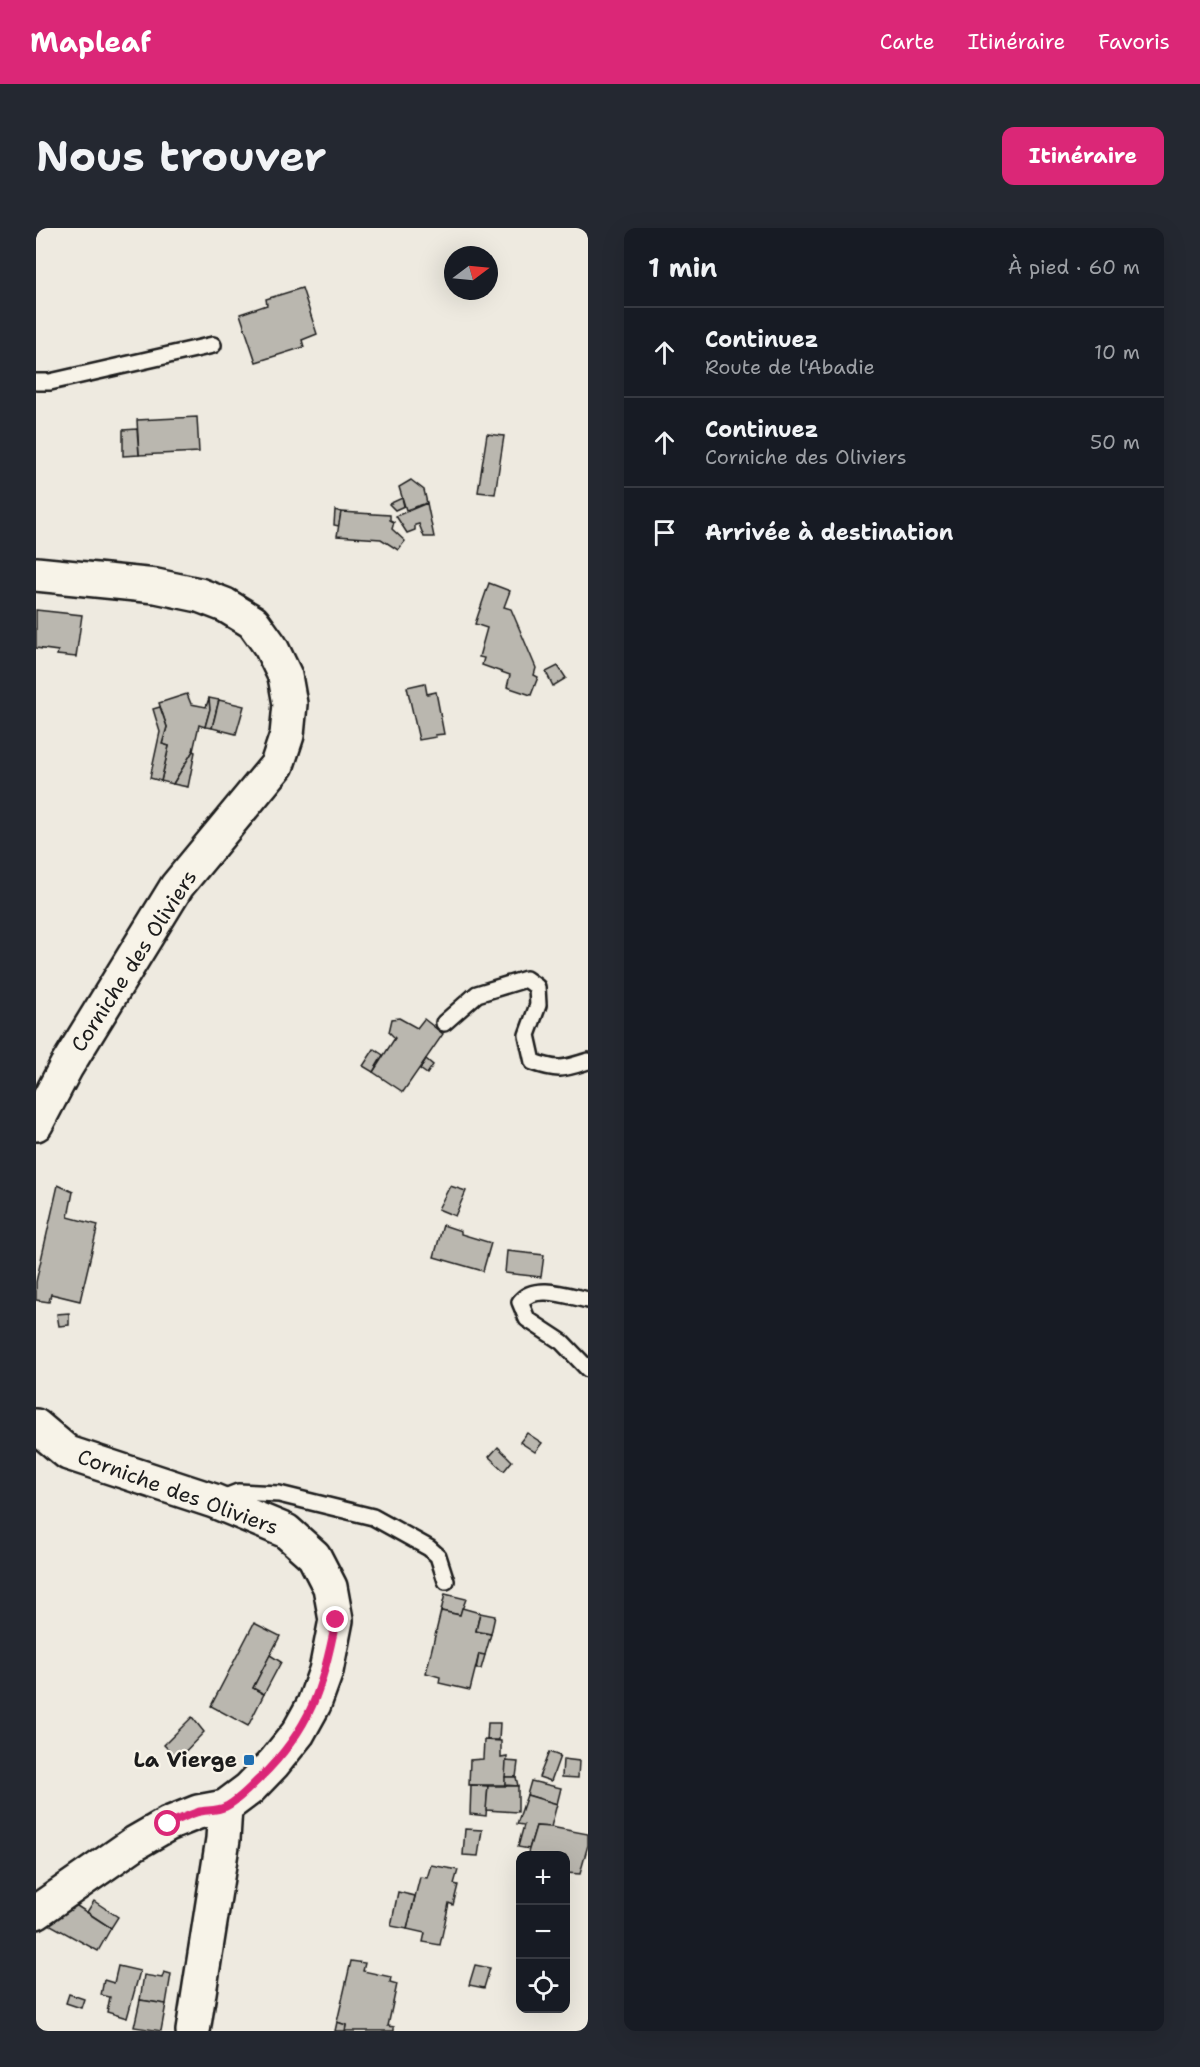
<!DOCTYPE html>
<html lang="fr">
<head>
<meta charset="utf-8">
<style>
	body { margin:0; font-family:"Shantell Sans",sans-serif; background:#242831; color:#f1f3f6 }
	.controls { position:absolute; right:18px; bottom:18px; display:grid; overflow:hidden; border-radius:12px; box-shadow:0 6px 24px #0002 }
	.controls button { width:54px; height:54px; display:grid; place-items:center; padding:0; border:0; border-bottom:2px solid #363941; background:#171b24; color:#f1f3f6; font:30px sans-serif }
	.compass { position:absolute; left:408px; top:18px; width:54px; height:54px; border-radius:50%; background:#171b24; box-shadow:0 6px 24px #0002; rotate:74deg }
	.stop { position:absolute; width:18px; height:18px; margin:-14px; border:4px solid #db2777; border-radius:50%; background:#fff }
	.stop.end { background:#db2777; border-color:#fff; box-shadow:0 2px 6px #0008 }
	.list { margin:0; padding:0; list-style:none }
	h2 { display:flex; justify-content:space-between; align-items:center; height:78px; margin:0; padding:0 24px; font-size:26px }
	h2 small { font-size:20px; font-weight:400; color:#9ea1a6 }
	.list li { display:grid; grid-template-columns:39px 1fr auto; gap:18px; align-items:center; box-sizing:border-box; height:90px; padding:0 24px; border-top:2px solid #363941 }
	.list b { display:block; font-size:22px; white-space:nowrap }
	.list p { margin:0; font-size:20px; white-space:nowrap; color:#9ea1a6 }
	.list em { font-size:20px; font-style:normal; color:#9ea1a6 }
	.icon { flex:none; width:33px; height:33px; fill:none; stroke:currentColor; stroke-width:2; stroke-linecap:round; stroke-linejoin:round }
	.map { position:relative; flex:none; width:552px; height:1803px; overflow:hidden; border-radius:12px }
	header { display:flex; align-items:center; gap:36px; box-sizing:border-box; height:84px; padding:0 30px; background:#db2777; color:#fff }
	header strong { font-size:28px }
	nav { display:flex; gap:33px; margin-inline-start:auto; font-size:21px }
	.intro { display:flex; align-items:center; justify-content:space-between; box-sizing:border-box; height:144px; padding:0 36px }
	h1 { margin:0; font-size:42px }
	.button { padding:15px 27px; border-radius:12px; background:#db2777; color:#fff; font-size:21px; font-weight:700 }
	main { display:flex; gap:36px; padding:0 36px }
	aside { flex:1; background:#171b24; border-radius:12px; box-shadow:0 6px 24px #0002 }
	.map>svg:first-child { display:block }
	.building { fill:#bab7af; stroke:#1c1c1c; stroke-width:1.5 }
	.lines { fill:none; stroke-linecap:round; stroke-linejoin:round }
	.lane-casing { stroke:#1c1c1c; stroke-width:20 }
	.secondary-casing { stroke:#1c1c1c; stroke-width:38 }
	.lane { stroke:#f7f3e8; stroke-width:15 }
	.secondary { stroke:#f7f3e8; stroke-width:33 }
	.route { stroke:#db2777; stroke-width:8 }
	.poi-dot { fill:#1f6fb2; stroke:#f7f3e8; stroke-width:2 }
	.labels { text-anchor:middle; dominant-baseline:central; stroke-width:4.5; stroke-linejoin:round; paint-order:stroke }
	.street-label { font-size:21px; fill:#1c1c1c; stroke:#f7f3e8 }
	.poi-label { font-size:21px; font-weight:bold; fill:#1c1c1c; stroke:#f7f3e8; text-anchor:end }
</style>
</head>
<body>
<header>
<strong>Mapleaf</strong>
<nav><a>Carte</a><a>Itinéraire</a><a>Favoris</a></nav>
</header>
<div class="intro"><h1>Nous trouver</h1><a class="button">Itinéraire</a></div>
<main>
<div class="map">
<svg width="552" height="1803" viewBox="0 0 552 1803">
	<rect width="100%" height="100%" fill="#eeeae0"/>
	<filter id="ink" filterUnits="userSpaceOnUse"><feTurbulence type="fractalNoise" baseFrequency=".0167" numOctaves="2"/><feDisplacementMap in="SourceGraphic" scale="12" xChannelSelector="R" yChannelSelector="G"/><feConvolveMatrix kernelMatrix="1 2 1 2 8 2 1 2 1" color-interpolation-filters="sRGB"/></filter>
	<g filter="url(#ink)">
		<g class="building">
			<polygon points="266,60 281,106 266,112 268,119 220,134 204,86 231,77 230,71"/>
			<polygon points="161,189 163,224 103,227 101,192"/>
			<polygon points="101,201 103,227 87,228 87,202"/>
			<polygon points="451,206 468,208 459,266 442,264"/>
			<polygon points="375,252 388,262 391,275 370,282 363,259"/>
			<polygon points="366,270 368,278 359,282 353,276"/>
			<polygon points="391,275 398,309 388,309 383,296 379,297 379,302 371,305 360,288"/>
			<polygon points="299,282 305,284 303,298 298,297"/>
			<polygon points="305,284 354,287 354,292 358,294 356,301 369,313 362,322 345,311 301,308"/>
			<polygon points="453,355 474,363 468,379 475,381 500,440 498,447 502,449 495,467 471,459 474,447 446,437 448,430 443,429 451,400 439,396"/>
			<polygon points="0,382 46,387 40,429 21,427 22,423 0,420"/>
			<polygon points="522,438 530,450 517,458 510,444"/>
			<polygon points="389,455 391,466 400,464 408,506 399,507 400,509 383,512 371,459"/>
			<polygon points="151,466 155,476 170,479 173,470 174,481 169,499 163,497 157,523 137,556 125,553 133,518 126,516 131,499 123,475"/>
			<polygon points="173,470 183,472 176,500 169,499 174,481"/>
			<polygon points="183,472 208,478 200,506 176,500"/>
			<polygon points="124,479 131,499 126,516 133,518 125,553 114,550 124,504 117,481"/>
			<polygon points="157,523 159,524 152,559 137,556"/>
			<polygon points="363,790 381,800 388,791 407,806 367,864 337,844 359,810 353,804 356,791"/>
			<polygon points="338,821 347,827 337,844 327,838"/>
			<polygon points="390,831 397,837 391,846 384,841"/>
			<polygon points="22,957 37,964 32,989 62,997 44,1073 15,1066 13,1074 0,1072 0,1054"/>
			<polygon points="414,958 430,963 419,988 402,981"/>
			<polygon points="407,997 425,1003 425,1006 455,1015 447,1043 398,1029"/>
			<polygon points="471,1023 508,1027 505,1049 469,1045"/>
			<polygon points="33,1085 33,1097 23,1098 21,1086"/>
			<polygon points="491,1205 506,1215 499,1224 484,1214"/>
			<polygon points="462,1219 476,1233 468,1243 453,1229"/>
			<polygon points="409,1366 430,1371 424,1387 405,1383"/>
			<polygon points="426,1380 444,1385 440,1403 455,1406 449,1427 443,1426 434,1462 403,1455 404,1449 390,1445 405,1383 424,1387"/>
			<polygon points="444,1385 459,1388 455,1406 440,1403"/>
			<polygon points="218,1395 244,1408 217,1460 228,1466 212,1498 175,1478"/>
			<polygon points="443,1426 449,1427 445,1441 440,1441"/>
			<polygon points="234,1427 245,1434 228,1466 217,1460"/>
			<polygon points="156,1489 168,1504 142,1531 128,1517"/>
			<polygon points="452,1495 464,1495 463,1512 451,1512"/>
			<polygon points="448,1512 465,1513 465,1530 471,1529 469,1557 433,1557 434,1532 447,1531"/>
			<polygon points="513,1524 524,1528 515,1553 503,1549"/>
			<polygon points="527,1531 543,1533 542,1550 526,1549"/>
			<polygon points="470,1533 482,1534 480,1549 469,1549"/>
			<polygon points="469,1549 480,1549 482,1558 469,1557"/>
			<polygon points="495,1553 525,1560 521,1576 491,1567"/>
			<polygon points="435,1557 452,1558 450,1588 434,1586"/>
			<polygon points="452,1558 482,1558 482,1584 450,1582"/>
			<polygon points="491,1567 521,1576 515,1599 500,1598 493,1621 482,1619 488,1597 481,1596"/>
			<polygon points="500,1598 515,1599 552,1606 552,1617 544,1646 530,1645 530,1628 491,1628"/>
			<polygon points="429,1601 446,1602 442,1628 427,1627"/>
			<polygon points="395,1637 422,1642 418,1656 422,1657 417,1677 413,1675 404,1717 387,1714 389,1705 371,1701 384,1649 391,1650"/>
			<polygon points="362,1664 379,1668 371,1701 355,1698"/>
			<polygon points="58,1673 82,1689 75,1700 51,1684"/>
			<polygon points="38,1676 75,1700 62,1723 11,1695"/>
			<polygon points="315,1733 329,1735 327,1743 355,1749 354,1754 361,1756 352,1798 358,1799 358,1803 309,1803 310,1797 301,1794"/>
			<polygon points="439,1737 454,1740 448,1760 433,1757"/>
			<polygon points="82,1738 104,1743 91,1790 71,1784 74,1769 65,1767 68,1752 78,1755"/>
			<polygon points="128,1744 135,1746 130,1776 104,1772 108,1747 126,1750"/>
			<polygon points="33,1766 48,1771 45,1780 30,1775"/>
			<polygon points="104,1772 130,1776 125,1803 98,1799"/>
			<polygon points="301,1794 310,1797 309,1803 299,1803"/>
		</g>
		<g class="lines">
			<defs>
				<g id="lane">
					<polyline points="0,154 14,154 177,117"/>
					<path d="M408 795 441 766 490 751 501 759 502 777 491 807 497 834C522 843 527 841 552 833"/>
					<path d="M552 1072C533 1068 498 1055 484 1074L491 1091 526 1114 552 1141"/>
					<polyline points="181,1272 202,1264 243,1266 337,1289 393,1320 402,1328 410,1353"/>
				</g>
				<g id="secondary">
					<polyline points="0,346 120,358 163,367 189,377 217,394 235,419 249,448 254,476 251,507 241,537 141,658 30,839 0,896"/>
					<polyline points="0,1198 32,1225 178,1273 250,1303 278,1328 294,1359 300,1392 290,1443 278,1476 262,1505 238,1535 213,1561 189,1579 162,1584 132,1596 99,1615 0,1684"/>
					<polyline points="157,1803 187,1611 189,1579"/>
				</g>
			</defs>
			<use href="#lane" class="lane-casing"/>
			<use href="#secondary" class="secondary-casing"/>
			<use href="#lane" class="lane"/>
			<use href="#secondary" class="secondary"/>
		</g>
	</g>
	<g class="lines" filter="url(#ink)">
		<path class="route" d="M132 1596C142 1592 152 1587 162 1584 170 1582 181 1583 189 1579 202 1573 214 1559 224 1550 275 1500 287 1459 300 1392"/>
	</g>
	<rect class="poi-dot" x="207" y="1526" width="12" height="12" rx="3"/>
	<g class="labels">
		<g class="street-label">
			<text transform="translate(98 733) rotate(-57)">Corniche des Oliviers</text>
			<text transform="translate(142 1264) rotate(20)">Corniche des Oliviers</text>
		</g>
		<g class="poi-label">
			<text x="201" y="1532">La Vierge</text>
		</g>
	</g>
</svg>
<div class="controls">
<button>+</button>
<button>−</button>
<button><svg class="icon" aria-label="locate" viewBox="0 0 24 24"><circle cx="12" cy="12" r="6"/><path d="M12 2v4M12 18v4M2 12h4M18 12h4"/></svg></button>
</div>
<svg class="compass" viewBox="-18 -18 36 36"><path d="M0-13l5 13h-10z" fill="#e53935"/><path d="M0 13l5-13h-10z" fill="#9ea1a6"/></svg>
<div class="stop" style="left:132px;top:1596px"></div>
<div class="stop end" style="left:300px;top:1392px"></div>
</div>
<aside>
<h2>1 min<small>À pied · 60 m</small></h2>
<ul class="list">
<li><svg class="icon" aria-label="ahead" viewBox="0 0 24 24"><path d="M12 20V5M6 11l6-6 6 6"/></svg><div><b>Continuez</b><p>Route de l'Abadie</p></div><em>10 m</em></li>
<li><svg class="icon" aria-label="ahead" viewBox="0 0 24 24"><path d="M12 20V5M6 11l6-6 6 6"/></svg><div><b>Continuez</b><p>Corniche des Oliviers</p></div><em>50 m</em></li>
<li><svg class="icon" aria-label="arrive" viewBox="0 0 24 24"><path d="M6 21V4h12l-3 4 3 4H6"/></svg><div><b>Arrivée à destination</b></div></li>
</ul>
</aside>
</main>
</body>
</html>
